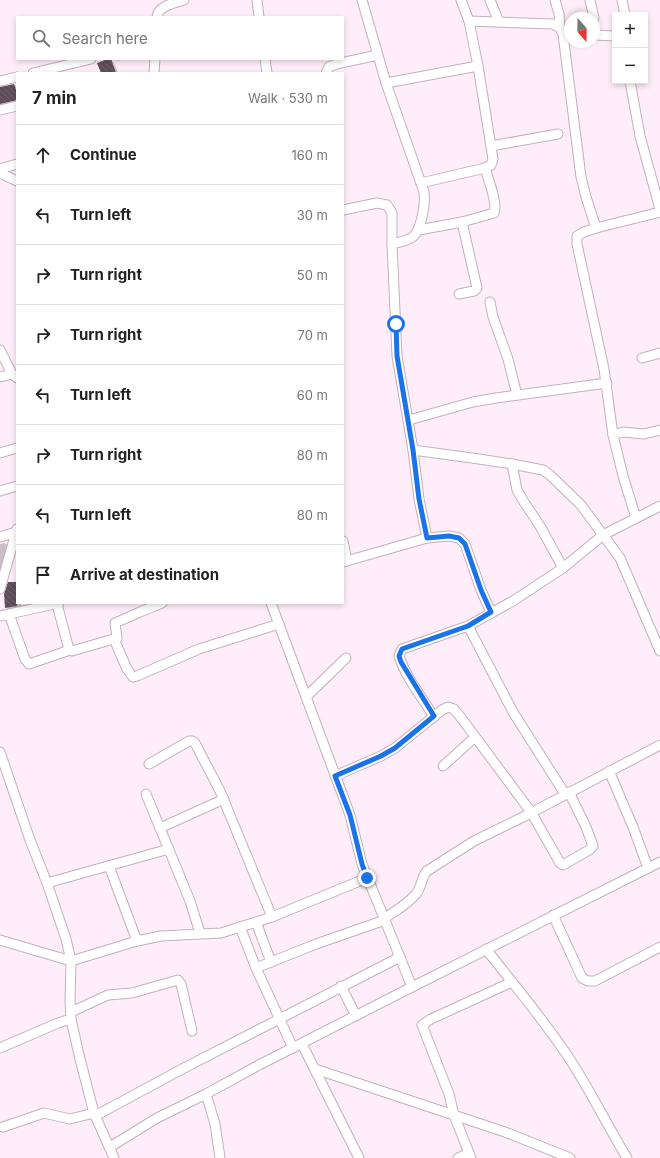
<!DOCTYPE html>
<html lang="en">
<head>
<meta charset="utf-8">
<style>
	body { margin:0; font-family:Inter,sans-serif; background:#f6f6f6; color:#222 }
	.controls { position:absolute; right:12px; top:12px; display:grid; overflow:hidden; border-radius:0px; box-shadow:0 2px 6px #0003 }
	.controls button { width:36px; height:36px; display:grid; place-items:center; padding:0; border:0; border-bottom:1px solid #e0e0e0; background:#fff; color:#222; font:20px sans-serif }
	.compass { position:absolute; left:564px; top:12px; width:36px; height:36px; border-radius:50%; background:#fff; box-shadow:0 2px 6px #0003; rotate:160deg }
	.stop { position:absolute; width:12px; height:12px; margin:-9px; border:3px solid #1a73e8; border-radius:50%; background:#fff }
	.stop.end { background:#1a73e8; border-color:#fff; box-shadow:0 1px 4px #0008 }
	.list { margin:0; padding:0; list-style:none }
	h2 { display:flex; justify-content:space-between; align-items:center; height:52px; margin:0; padding:0 16px; font-size:17px }
	h2 small { font-size:13px; font-weight:400; color:#767676 }
	.list li { display:grid; grid-template-columns:26px 1fr auto; gap:12px; align-items:center; box-sizing:border-box; height:60px; padding:0 16px; border-top:1px solid #e0e0e0 }
	.list b { display:block; font-size:15px; white-space:nowrap }
	.list em { font-size:13px; font-style:normal; color:#767676 }
	.icon { flex:none; width:22px; height:22px; fill:none; stroke:currentColor; stroke-width:2; stroke-linecap:round; stroke-linejoin:round }
	.map { position:relative; flex:none; width:660px; height:1158px; overflow:hidden }
	.search { position:absolute; background:#fff; box-shadow:0 2px 6px #0003; left:16px; top:16px; width:328px; height:44px; display:flex; align-items:center; gap:10px; box-sizing:border-box; padding:0 14px; border-radius:0px; color:#767676; font-size:15px }
	.panel { position:absolute; background:#fff; box-shadow:0 2px 6px #0003; left:16px; top:72px; width:328px; height:532px; border-radius:0px }
	.map>svg:first-child { display:block }
	.shadow { fill:#0003 }
	.building { fill:url(#building-back-hatch) }
	.lines { fill:none; stroke-linecap:round; stroke-linejoin:round }
	.minor-casing { stroke:#c3b0bd; stroke-width:11 }
	.minor { stroke:#fff; stroke-width:9 }
	.route { stroke:#1a73e8; stroke-width:5 }
</style>
</head>
<body>
<div class="map">
<svg width="660" height="1158" viewBox="0 0 660 1158">
	<defs>
		<pattern id="building-back-hatch" width="6" height="6" patternUnits="userSpaceOnUse"><rect width="6" height="6" fill="#5e4d59"/><path d="M-1 5l2 2M0 0l6 6M5-1l2 2" fill="none" stroke="#72646e"/></pattern>
	</defs>
	<rect width="100%" height="100%" fill="#ffeef9"/>
	<g class="shadow">
		<polygon points="110,59 114,63 118,73 102,73"/>
		<polygon points="115,59 126,59 118,61"/>
		<polygon points="14,85 17,88 17,107 0,114 0,88"/>
		<polygon points="5,543 10,548 0,579 0,544"/>
		<polygon points="17,584 17,603 21,603 21,609 9,611 6,607"/>
	</g>
	<g class="building">
		<polygon points="108,59 111,59 116,73 101,73 97,63"/>
		<polygon points="14,84 17,93 17,100 0,104 0,87"/>
		<polygon points="8,582 17,582 17,606 5,608 4,594"/>
	</g>
	<g class="lines">
		<defs>
			<g id="minor">
				<polyline points="257,0 259,17"/>
				<path d="M362 0 386 83 424 192C425 201 424 209 422 217 417 239 412 239 392 244"/>
				<polyline points="490,0 499,22"/>
				<polyline points="555,0 559,14 560,28"/>
				<polyline points="590,0 594,18"/>
				<polyline points="622,0 625,15"/>
				<path d="M157 17C158 6 174 3 184 0"/>
				<polyline points="469,21 553,24 560,28 563,34 581,177 586,197 596,228"/>
				<polyline points="594,35 615,36"/>
				<polyline points="265,59 267,73"/>
				<polyline points="33,73 91,59"/>
				<polyline points="154,73 155,59"/>
				<polyline points="326,73 329,67 336,64 378,55"/>
				<polyline points="0,81 17,77"/>
				<polyline points="630,81 640,136 660,209"/>
				<polyline points="386,83 478,66"/>
				<polyline points="0,110 17,106"/>
				<polyline points="491,146 558,134"/>
				<polyline points="0,169 17,164"/>
				<polyline points="0,173 17,181"/>
				<polyline points="421,183 485,168 491,165 493,159 478,66 469,21 461,0"/>
				<polyline points="343,210 377,203 387,205 392,213 392,244 397,356 413,450 419,499 427,538"/>
				<path d="M419 230 462 222 494 213C498 203 488 179 485 168"/>
				<polyline points="459,294 474,291 477,288 462,222"/>
				<polyline points="490,302 493,317 508,359 517,395"/>
				<polyline points="0,350 12,374 17,378"/>
				<polyline points="642,358 660,353"/>
				<polyline points="0,377 12,374"/>
				<polyline points="409,420 473,402 496,398 607,383"/>
				<polyline points="613,435 623,432 644,434 660,430"/>
				<polyline points="413,450 479,459 512,464 543,470 550,475 581,505 620,558 660,651"/>
				<polyline points="0,453 17,448"/>
				<polyline points="512,464 517,490 524,502 540,526 563,568"/>
				<polyline points="0,491 17,486"/>
				<polyline points="636,518 623,476 613,435 604,369 577,244 577,236 584,232 596,228 660,212"/>
				<polyline points="0,537 16,532"/>
				<polyline points="343,541 347,561"/>
				<polyline points="343,562 427,538 449,536 459,538 465,544 481,590 491,612"/>
				<polyline points="0,589 17,529"/>
				<polyline points="271,603 350,815 362,864 412,987"/>
				<polyline points="57,604 68,646 70,650 72,651 117,638 115,623 140,612 162,603"/>
				<polyline points="9,614 25,659 29,664 70,650"/>
				<polyline points="0,616 59,603"/>
				<polyline points="468,626 513,712 565,794"/>
				<polyline points="114,639 127,669 133,677 137,676 199,649 279,624"/>
				<polyline points="306,697 346,658"/>
				<path d="M434 717C422 697 406 678 399 656L402 649 468 626 513 601 563 568 603 535 660 506"/>
				<polyline points="0,752 30,840 47,883 66,939 71,961 70,1001 71,1019 79,1055 94,1113 114,1158"/>
				<polyline points="149,764 189,741 192,741 195,743 220,791 272,917"/>
				<polyline points="443,766 475,737"/>
				<polyline points="609,771 633,827 648,868"/>
				<polyline points="335,776 381,756 395,748 442,710 448,707 454,709 459,715 531,812 560,863 563,865 589,850 593,846 586,827 569,792"/>
				<polyline points="146,794 190,901 200,933"/>
				<polyline points="160,828 224,799"/>
				<polyline points="109,866 137,941"/>
				<polyline points="47,883 169,849"/>
				<polyline points="553,915 582,978 588,981 595,981 660,947"/>
				<path d="M385 918C395 911 408 904 416 894 422 887 421 877 427 871L474 841 525 816 660 745"/>
				<polyline points="256,922 271,962"/>
				<polyline points="240,927 256,968 293,1048"/>
				<polyline points="0,940 71,961 137,941 161,936 221,933 272,917 367,878"/>
				<path d="M486 949C514 985 544 1020 569 1058 590 1090 607 1125 627 1158"/>
				<polyline points="256,968 316,944 385,920"/>
				<polyline points="341,986 356,1016"/>
				<polyline points="71,1012 108,995 132,993 178,980 181,984 192,1031"/>
				<polyline points="302,1044 359,1158"/>
				<polyline points="0,1048 58,1023 71,1019"/>
				<polyline points="315,1069 505,1132 570,1158"/>
				<polyline points="206,1094 215,1124 220,1158"/>
				<polyline points="95,1116 184,1068 400,957"/>
				<polyline points="3,1127 44,1113 70,1119 94,1113"/>
				<polyline points="110,1147 157,1118 206,1094 259,1065 412,987 660,862"/>
				<polyline points="458,1158 469,1153"/>
				<polyline points="471,1158 454,1115 449,1094 422,1025 431,1019 512,982"/>
			</g>
		</defs>
		<use href="#minor" class="minor-casing"/>
		<use href="#minor" class="minor"/>
	</g>
	<g class="lines">
		<polyline class="route" points="367,878 362,864 350,815 335,776 381,756 395,748 434,716 401,662 399,656 402,649 468,626 491,612 481,590 465,544 459,538 449,536 427,538 419,499 413,450 397,356 396,324"/>
	</g>
</svg>
<div class="controls">
<button>+</button>
<button>−</button>
</div>
<svg class="compass" viewBox="-18 -18 36 36"><path d="M0-13l5 13h-10z" fill="#e53935"/><path d="M0 13l5-13h-10z" fill="#767676"/></svg>
<div class="stop" style="left:396px;top:324px"></div>
<div class="stop end" style="left:367px;top:878px"></div>
<div class="search"><svg class="icon" aria-label="search" viewBox="0 0 24 24"><circle cx="10" cy="10" r="6"/><path d="M15 15l6 6"/></svg>Search here</div>
<section class="panel">
<h2>7 min<small>Walk · 530 m</small></h2>
<ul class="list">
<li><svg class="icon" aria-label="ahead" viewBox="0 0 24 24"><path d="M12 20V5M6 11l6-6 6 6"/></svg><div><b>Continue</b></div><em>160 m</em></li>
<li><svg class="icon" aria-label="left" viewBox="0 0 24 24"><path d="M17 20v-9H6M10 6l-5 5 5 5"/></svg><div><b>Turn left</b></div><em>30 m</em></li>
<li><svg class="icon" aria-label="right" viewBox="0 0 24 24"><path d="M7 20v-9h11M14 6l5 5-5 5"/></svg><div><b>Turn right</b></div><em>50 m</em></li>
<li><svg class="icon" aria-label="right" viewBox="0 0 24 24"><path d="M7 20v-9h11M14 6l5 5-5 5"/></svg><div><b>Turn right</b></div><em>70 m</em></li>
<li><svg class="icon" aria-label="left" viewBox="0 0 24 24"><path d="M17 20v-9H6M10 6l-5 5 5 5"/></svg><div><b>Turn left</b></div><em>60 m</em></li>
<li><svg class="icon" aria-label="right" viewBox="0 0 24 24"><path d="M7 20v-9h11M14 6l5 5-5 5"/></svg><div><b>Turn right</b></div><em>80 m</em></li>
<li><svg class="icon" aria-label="left" viewBox="0 0 24 24"><path d="M17 20v-9H6M10 6l-5 5 5 5"/></svg><div><b>Turn left</b></div><em>80 m</em></li>
<li><svg class="icon" aria-label="arrive" viewBox="0 0 24 24"><path d="M6 21V4h12l-3 4 3 4H6"/></svg><div><b>Arrive at destination</b></div></li>
</ul>
</section>
</div>
</body>
</html>
